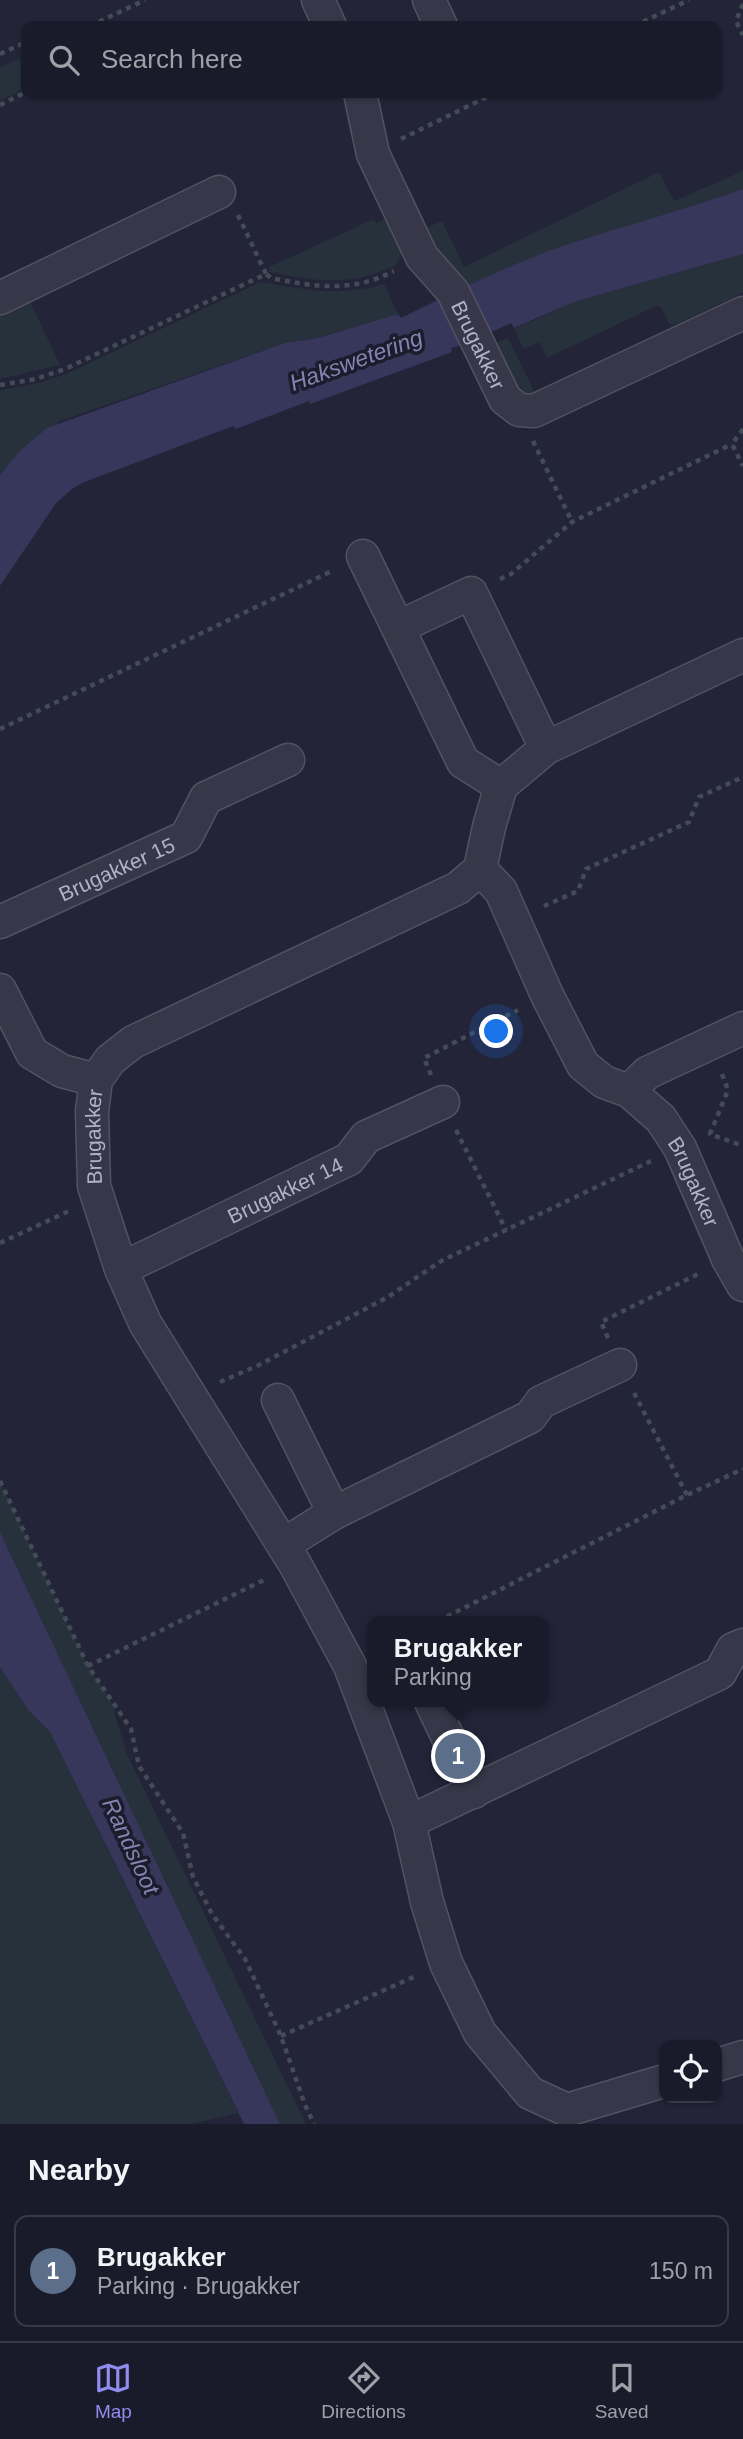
<!DOCTYPE html>
<html lang="en">
<head>
<meta charset="utf-8">
<style>
	body { margin:0; font-family:Helvetica,sans-serif; background:#272836; color:#f1f3f6 }
	.controls { position:absolute; right:21px; bottom:21px; display:grid; overflow:hidden; border-radius:14px; box-shadow:0 2px 5px #0004 }
	.controls button { width:63px; height:63px; display:grid; place-items:center; padding:0; border:0; border-bottom:2px solid #383947; background:#1a1b2a; color:#f1f3f6; font:35px sans-serif }
	.you { position:absolute; left:497px; top:1032px; width:24px; height:24px; margin:-18px; border:5px solid #fff; border-radius:50%; background:#1a73e8; box-shadow:0 0 0 10px #1a73e833 }
	.badge { display:grid; place-items:center; width:46px; height:46px; border-radius:50%; background:#908def; color:#fff; font-size:23px; font-weight:700 }
	.pin { position:absolute; translate:-50% -50%; border:4px solid #fff; box-shadow:0 2px 7px #0006 }
	.popup { position:absolute; left:367px; top:1616px; width:182px; height:91px; box-sizing:border-box; display:grid; place-content:center; border-radius:14px; background:#1a1b2a; filter:drop-shadow(0 2px 5px #0005); font-size:23px; white-space:nowrap; color:#9fa1a8 }
	.popup b { font-size:26px; color:#f1f3f6 }
	.popup::after { content:''; position:absolute; left:50%; top:100%; margin-left:-14px; border:14px solid transparent; border-top-color:#1a1b2a }
	.list { margin:0; padding:0; list-style:none }
	h2 { display:flex; justify-content:space-between; align-items:center; height:91px; margin:0; padding:0 28px; font-size:30px }
	h2 small { font-size:23px; font-weight:400; color:#9fa1a8 }
	.list li { display:grid; grid-template-columns:46px 1fr auto; gap:21px; align-items:center; box-sizing:border-box; height:112px; margin:0 14px 14px; padding:0 14px; border:2px solid #383947; border-radius:14px }
	.list b { display:block; font-size:26px; white-space:nowrap }
	.list p { margin:0; font-size:23px; white-space:nowrap; color:#9fa1a8 }
	.list em { font-size:23px; font-style:normal; color:#9fa1a8 }
	.icon { flex:none; width:38px; height:38px; fill:none; stroke:currentColor; stroke-width:2; stroke-linecap:round; stroke-linejoin:round }
	.map { position:relative; flex:none; width:743px; height:2124px; overflow:hidden }
	.search { position:absolute; background:#1a1b2a; box-shadow:0 2px 5px #0004; left:21px; right:21px; top:21px; height:77px; display:flex; align-items:center; gap:18px; box-sizing:border-box; padding:0 24px; border-radius:14px; color:#9fa1a8; font-size:26px }
	.sheet { height:217px; background:#1a1b2a }
	nav { display:flex; justify-content:space-around; align-items:center; box-sizing:border-box; height:98px; border-top:2px solid #383947; background:#1a1b2a; font-size:19px; color:#9fa1a8 }
	nav a { display:grid; justify-items:center; gap:4px }
	nav .on { color:#908def }
	.map>svg:first-child { display:block }
	.green { fill:#26313b }
	.water { fill:#37375c }
	.lines { fill:none; stroke-linecap:round; stroke-linejoin:round }
	.minor-casing { stroke:#525263; stroke-width:35 }
	.path { stroke:#434c56; stroke-width:4.5; stroke-dasharray:5 5; stroke-linecap:butt }
	.minor { stroke:#373749; stroke-width:32 }
	.labels { text-anchor:middle; dominant-baseline:central; stroke-width:7; stroke-linejoin:round; paint-order:stroke }
	.street-label { font-size:21px; fill:#b2b2c5; stroke:#1c1c2d }
	.water-label { font-size:23px; font-style:italic; fill:#8384af; stroke:#1c1c2d }
</style>
</head>
<body>
<div class="map">
<svg width="743" height="2124" viewBox="0 0 743 2124">
	<rect width="100%" height="100%" fill="#232438"/>
	<g class="green">
		<polygon points="20,58 26,71 26,88 0,101 0,68"/>
		<polygon points="743,171 743,189 681,211 562,247 460,289 449,262 441,265 424,229 442,221 464,267 659,172 674,201"/>
		<path d="M387 218 402 253 395 266C350 286 318 282 270 272L269 267 374 219 376 223Z"/>
		<polygon points="743,254 743,293 674,325 669,324 661,307 656,306 547,358 540,342 523,349 514,329 574,302"/>
		<path d="M260 282C302 289 342 297 384 284L398 314 318 338 285 343 60 421 0 475V390L38 383 66 374Z"/>
		<polygon points="28,297 60,365 0,379 0,310"/>
		<polygon points="508,338 537,397 524,398 487,347"/>
		<polygon points="0,1481 88,1666 110,1698 127,1754 306,2124 280,2124 0,1532"/>
		<polygon points="0,1667 29,1711 50,1732 238,2113 192,2124 0,2124"/>
	</g>
	<g class="water">
		<path d="M743 189V254L574 302 514 328 511 323 468 343 451 348 452 352 310 404 309 401 236 429 233 426 82 483 72 489 56 503 0 586V475L19 452 47 428 285 343 318 338 398 314 401 318C454 292 508 265 563 246 623 226 684 210 743 189Z"/>
		<polygon points="0,1532 280,2124 244,2124 50,1732 29,1711 0,1667"/>
	</g>
	<g class="lines">
		<defs>
			<g id="minor">
				<polyline points="318,0 330,26"/>
				<polyline points="429,0 441,26"/>
				<path id="s1" d="M360 93 373 154 422 257 453 292 505 399 519 410 534 411 743 313"/>
				<polyline points="0,298 219,192"/>
				<polyline points="363,556 463,762 501,786"/>
				<polyline points="399,627 471,593 546,748"/>
				<path id="s2" d="M480 869 501 891 547 995 583 1065 604 1082 629 1091 661 1119 680 1148 728 1259 743 1285"/>
				<path id="s3" d="M0 922 186 837 206 798 288 760"/>
				<polyline points="0,990 32,1053 62,1071 96,1080"/>
				<polyline points="629,1091 647,1073 743,1028"/>
				<path id="s4" d="M121 1269 349 1159 366 1137 443 1102"/>
				<polyline points="278,1400 334,1513"/>
				<polyline points="283,1545 334,1513 530,1417 541,1402 620,1365"/>
				<polyline points="431,1702 474,1792"/>
				<polyline points="409,1822 720,1673 733,1649 743,1645"/>
				<polyline points="717,2065 743,2057"/>
				<path id="s5" d="M664 2081 567 2110 530 2093 480 2033 446 1963 427 1902 409 1822 350 1666 295 1564 145 1323 121 1269 94 1186 92 1111 96 1080 110 1060 133 1042 458 888 480 869 489 827 501 786 546 748 743 655"/>
			</g>
		</defs>
		<use href="#minor" class="minor-casing"/>
		<g class="path">
			<polyline points="743,4 736,21 743,35"/>
			<polyline points="90,26 145,0"/>
			<polyline points="634,26 689,0"/>
			<polyline points="0,54 26,42"/>
			<polyline points="472,93 476,102"/>
			<polyline points="0,105 26,92"/>
			<polyline points="401,139 495,93"/>
			<polyline points="238,215 266,274"/>
			<path d="M0 385 36 379 65 369 266 274 271 278C316 287 351 293 394 271"/>
			<polyline points="743,429 732,444 743,466"/>
			<polyline points="533,441 572,522"/>
			<polyline points="500,579 511,574 572,522 732,444"/>
			<polyline points="0,729 334,570"/>
			<polyline points="544,906 578,891 586,869 689,822 699,797 743,777"/>
			<polyline points="722,1074 728,1090 710,1134 743,1146"/>
			<polyline points="431,1075 424,1058 518,1010"/>
			<polyline points="456,1130 506,1230"/>
			<polyline points="0,1243 69,1211"/>
			<polyline points="608,1338 601,1322 700,1273"/>
			<polyline points="220,1382 259,1365 388,1297 441,1261 651,1161"/>
			<polyline points="634,1393 687,1495"/>
			<polyline points="0,1481 88,1666 131,1729 139,1766 183,1833 193,1877 212,1914 245,1959 281,2036 305,2105 314,2124"/>
			<polyline points="438,1621 687,1495 743,1469"/>
			<polyline points="88,1666 266,1579"/>
			<polyline points="281,2036 416,1976"/>
		</g>
		<use href="#minor" class="minor"/>
	</g>
	<g class="labels">
		<g class="street-label">
			<text stroke="none"><textPath href="#s1" startOffset="282">Brugakker</textPath></text>
			<text stroke="none"><textPath href="#s3" startOffset="128">Brugakker 15</textPath></text>
			<text stroke="none"><textPath href="#s5" startOffset="1206">Brugakker</textPath></text>
			<text stroke="none"><textPath href="#s2" startOffset="390">Brugakker</textPath></text>
			<text stroke="none"><textPath href="#s4" startOffset="182">Brugakker 14</textPath></text>
		</g>
		<g class="water-label">
			<text transform="translate(356 360) rotate(-20)">Hakswetering</text>
			<text transform="translate(131 1846) rotate(65)">Randsloot</text>
		</g>
	</g>
</svg>
<div class="controls">
<button><svg class="icon" aria-label="locate" viewBox="0 0 24 24"><circle cx="12" cy="12" r="6"/><path d="M12 2v4M12 18v4M2 12h4M18 12h4"/></svg></button>
</div>
<div class="you"></div>
<div class="pin badge" style="left:458px;top:1756px;background:#5c6f8a">1</div>
<div class="popup"><b>Brugakker</b>Parking</div>
<div class="search"><svg class="icon" aria-label="search" viewBox="0 0 24 24"><circle cx="10" cy="10" r="6"/><path d="M15 15l6 6"/></svg>Search here</div>
</div>
<section class="sheet">
<h2>Nearby<small></small></h2>
<ul class="list">
<li><span class="badge" style="background:#5c6f8a">1</span><div><b>Brugakker</b><p>Parking · Brugakker</p></div><em>150 m</em></li>
</ul>
</section>
<nav>
<a class="on"><svg class="icon" aria-label="map" viewBox="0 0 24 24"><path d="M3 6l6-2 6 2 6-2v14l-6 2-6-2-6 2zM9 4v14M15 6v14"/></svg>Map</a>
<a><svg class="icon" aria-label="directions" viewBox="0 0 24 24"><path d="M12 3l9 9-9 9-9-9zM9 14v-3h6M13 9l2 2-2 2"/></svg>Directions</a>
<a><svg class="icon" aria-label="saved" viewBox="0 0 24 24"><path d="M7 4h10v16l-5-4-5 4z"/></svg>Saved</a>
</nav>
</body>
</html>
